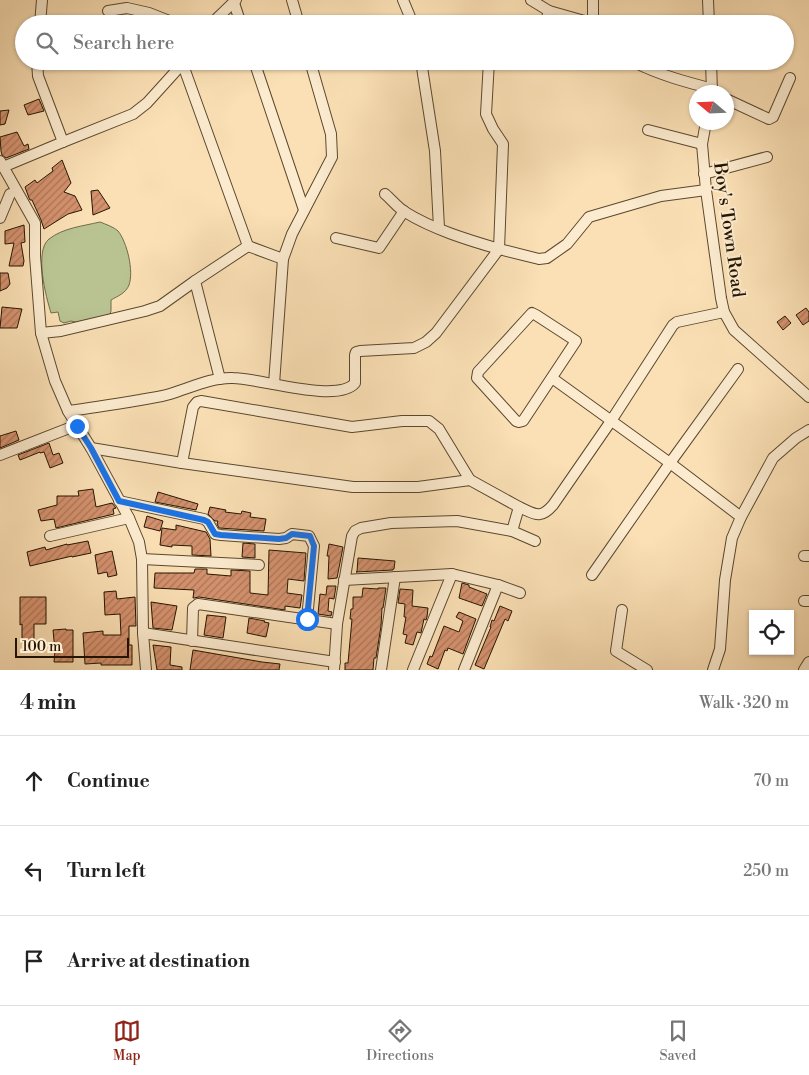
<!DOCTYPE html>
<html lang="en">
<head>
<meta charset="utf-8">
<style>
	body { margin:0; font-family:"Libre Bodoni",serif; background:#f6f6f6; color:#222 }
	.controls { position:absolute; right:15px; bottom:15px; display:grid; overflow:hidden; border-radius:0px; box-shadow:0 1px 4px #0004 }
	.controls button { width:45px; height:45px; display:grid; place-items:center; padding:0; border:0; border-bottom:1px solid #e0e0e0; background:#fff; color:#222; font:25px sans-serif }
	.compass { position:absolute; left:689px; top:85px; width:45px; height:45px; border-radius:50%; background:#fff; box-shadow:0 1px 4px #0004; rotate:289deg }
	.scale { position:absolute; left:15px; bottom:12px; width:114px; box-sizing:border-box; padding-left:5px; border:2px solid #251501; border-top:0; font-size:14px; line-height:18px; white-space:nowrap; color:#251501; -webkit-text-stroke:4px #fcebcf; paint-order:stroke }
	.stop { position:absolute; width:15px; height:15px; margin:-11px; border:4px solid #1a73e8; border-radius:50%; background:#fff }
	.stop.end { background:#1a73e8; border-color:#fff; box-shadow:0 1px 5px #0008 }
	.list { margin:0; padding:0; list-style:none }
	h2 { display:flex; justify-content:space-between; align-items:center; height:65px; margin:0; padding:0 20px; font-size:21px }
	h2 small { font-size:16px; font-weight:400; color:#767676 }
	.list li { display:grid; grid-template-columns:32px 1fr auto; gap:15px; align-items:center; box-sizing:border-box; height:90px; padding:0 20px; border-top:1px solid #e0e0e0 }
	.list b { display:block; font-size:19px; white-space:nowrap }
	.list em { font-size:16px; font-style:normal; color:#767676 }
	.icon { flex:none; width:28px; height:28px; fill:none; stroke:currentColor; stroke-width:2; stroke-linecap:round; stroke-linejoin:round }
	.map { position:relative; flex:none; width:809px; height:670px; overflow:hidden }
	.search { position:absolute; background:#fff; box-shadow:0 1px 4px #0004; left:15px; right:15px; top:15px; height:55px; display:flex; align-items:center; gap:12px; box-sizing:border-box; padding:0 18px; border-radius:28px; color:#767676; font-size:19px }
	.sheet { height:335px; background:#fff }
	nav { display:flex; justify-content:space-around; align-items:center; box-sizing:border-box; height:70px; border-top:1px solid #e0e0e0; background:#fff; font-size:14px; color:#767676 }
	nav a { display:grid; justify-items:center; gap:2px }
	nav .on { color:#8f2418 }
	.map>svg:first-child { display:block }
	.green { fill:#b9c392; stroke:#6f6c4a }
	.building { fill:url(#building-hatch); stroke:#251501 }
	.lines { fill:none; stroke-linecap:round; stroke-linejoin:round }
	.minor-casing { stroke:#5a482e; stroke-width:12 }
	.minor { stroke:#fcebcf; stroke-width:10 }
	.route { stroke:#1a73e8; stroke-width:6 }
	.labels { text-anchor:middle; dominant-baseline:central; stroke-width:4; stroke-linejoin:round; paint-order:stroke }
	.street-label { font-size:18px; fill:#251501; stroke:#fcebcf }
</style>
</head>
<body>
<div class="map">
<svg width="809" height="670" viewBox="0 0 809 670">
	<defs>
		<pattern id="building-hatch" width="6" height="6" patternUnits="userSpaceOnUse" patternTransform="scale(1.25)"><rect width="6" height="6" fill="#d5926f"/><path d="M-1 1l2-2M0 6l6-6M5 7l2-2" fill="none" stroke="#ad7659"/></pattern>
	</defs>
	<rect width="100%" height="100%" fill="#fbe0b5"/>
	<filter id="stains"><feTurbulence type="fractalNoise" baseFrequency=".004" numOctaves="4"/><feColorMatrix values="0 0 0 0 .2 0 0 0 0 .09 0 0 0 0 .02 0 0 0 .5 -.17"/></filter>
	<radialGradient id="worn" r=".72"><stop offset=".6" stop-color="#630" stop-opacity="0"/><stop offset="1" stop-color="#630" stop-opacity=".3"/></radialGradient>
	<path class="green" d="M100 222C105 224 114 227 118 231 127 242 134 271 129 285 126 293 118 296 111 300V311L109 317 80 323 71 321 64 323 60 321 58 312 51 313C46 297 34 251 49 239 63 228 83 226 100 222Z"/>
	<g class="building">
		<polygon points="39,99 44,111 28,115 24,105"/>
		<polygon points="9,110 5,124 0,125 0,111"/>
		<polygon points="17,132 24,146 28,144 29,149 6,158 2,155 1,151 0,137"/>
		<polygon points="62,160 71,183 64,192 75,196 82,210 68,214 44,229 41,220 32,200 30,200 29,198 25,187 35,180 37,183 53,171 52,168"/>
		<polygon points="98,190 110,208 93,215 91,191"/>
		<polygon points="24,225 25,242 21,243 24,261 23,266 9,266 14,243 5,244 5,231"/>
		<polygon points="0,273 8,273 10,284 7,288 0,291"/>
		<polygon points="2,307 22,309 17,328 0,328"/>
		<polygon points="806,308 809,312 809,321 803,325 796,315"/>
		<polygon points="785,316 791,323 783,330 777,322"/>
		<polygon points="16,431 19,440 0,448 0,436"/>
		<polygon points="49,443 53,455 59,453 63,463 50,468 44,452 40,453 40,452 20,460 18,455"/>
		<polygon points="93,489 96,507 112,503 116,508 113,509 114,514 56,528 54,519 41,521 38,510 57,505 57,496 79,496 78,491"/>
		<polygon points="158,492 198,504 196,510 155,502"/>
		<polygon points="210,507 226,510 225,512 241,514 242,511 251,513 250,517 266,519 264,531 219,528 217,524 218,521 215,521 208,514"/>
		<polygon points="147,516 163,521 160,531 144,527"/>
		<polygon points="176,525 206,532 210,539 211,556 192,555 192,546 172,545 172,547 160,545 162,528 176,530"/>
		<polygon points="88,541 91,553 72,557 72,556 30,566 27,552 45,547 46,550 67,544 67,545"/>
		<polygon points="243,543 255,544 255,558 242,557"/>
		<polygon points="329,544 343,547 337,578 328,579 329,556 327,556"/>
		<polygon points="269,550 306,553 304,581 288,579 287,593 302,595 300,608 285,606 285,610 199,597 194,598 193,598 194,590 154,588 155,573 194,573 195,569 207,569 207,574 231,576 231,570 250,571 250,593 268,595"/>
		<polygon points="112,551 117,575 108,577 107,572 98,574 95,555"/>
		<polygon points="358,558 395,561 394,569 393,569 393,570 356,572 357,572"/>
		<polygon points="462,583 469,585 469,587 487,594 482,606 459,598"/>
		<polygon points="327,586 336,586 334,599 329,598 328,611 332,612 331,616 318,614 320,594 326,595"/>
		<polygon points="363,588 378,589 378,588 386,588 383,608 382,608 381,626 376,658 374,658 373,670 345,670 345,663 348,663 352,619 350,619 351,609 353,609 353,597 362,597"/>
		<polygon points="400,589 413,590 412,606 428,608 427,617 426,620 424,619 421,633 417,632 413,645 405,643 407,635 403,634 406,617 404,617 405,604 398,603"/>
		<polygon points="116,591 117,599 135,597 136,626 129,626 129,645 132,645 132,665 101,665 101,663 85,664 83,633 103,631 103,635 121,635 120,614 105,615 104,592"/>
		<polygon points="20,597 46,597 46,624 34,624 34,643 22,643 22,624 20,625"/>
		<polygon points="151,602 177,606 172,630 153,628"/>
		<polygon points="500,606 512,611 508,621 505,619 484,669 475,665 491,627 490,627 492,620 494,621"/>
		<polygon points="459,612 476,619 463,654 448,648 447,651 445,650 438,669 427,664 430,656 432,657 444,626 459,632 463,621 456,617"/>
		<polygon points="207,615 226,617 223,638 204,635"/>
		<polygon points="249,618 265,621 264,622 269,623 266,637 247,633"/>
		<polygon points="66,629 66,630 73,630 73,662 54,662 55,651 53,630"/>
		<polygon points="153,645 171,647 170,665 182,667 182,670 157,670"/>
		<polygon points="193,650 262,662 280,664 279,670 190,670"/>
	</g>
	<g class="lines">
		<defs>
			<g id="minor">
				<polyline points="292,0 299,24"/>
				<polyline points="403,0 413,24"/>
				<polyline points="531,0 549,11"/>
				<polyline points="708,0 709,24"/>
				<polyline points="234,3 241,24"/>
				<polyline points="108,11 127,8 149,13 177,24"/>
				<polyline points="40,24 42,0"/>
				<polyline points="211,24 236,0"/>
				<polyline points="545,24 549,11 588,22 591,22 593,19 593,0"/>
				<polyline points="37,61 38,76 63,142"/>
				<polyline points="254,61 304,210"/>
				<polyline points="421,61 435,151 439,228"/>
				<polyline points="711,61 712,92"/>
				<path d="M636 63C660 75 686 82 713 89"/>
				<polyline points="183,65 248,246 195,281 220,379"/>
				<polyline points="726,99 769,119 773,117 790,78"/>
				<polyline points="706,122 702,144 706,190 721,298 724,312 734,330 809,397"/>
				<polyline points="648,130 702,144"/>
				<polyline points="0,161 35,223 35,256 41,333 55,381 68,411 91,448 129,518 139,542 142,559 143,633 146,670"/>
				<polyline points="3,167 63,142 133,114 147,103 185,61"/>
				<polyline points="704,174 767,157"/>
				<path d="M385 194C392 200 398 208 405 212 432 229 468 240 499 249L503 144 493 129 486 114 489 61"/>
				<polyline points="0,218 10,194"/>
				<polyline points="336,238 379,248 404,211"/>
				<polyline points="248,246 283,259"/>
				<polygon points="532,313 536,315 576,341 523,421 519,422 516,421 477,378 478,372"/>
				<polyline points="41,333 61,331 145,311 160,306 195,281"/>
				<polyline points="552,378 670,463 741,517"/>
				<polyline points="274,384 283,259 292,234 332,157 331,134 310,61"/>
				<path d="M68 411C92 408 116 404 140 400 150 398 160 397 170 394 190 388 212 377 233 378 259 378 338 404 355 383V355L356 352 360 351 414 348 426 342 436 333 499 249 539 259 547 258 567 244 589 217 661 196 706 190"/>
				<polyline points="91,448 182,463 353,487 418,487 470,480 519,507 512,531 457,521 391,523 361,528 355,531 352,536 337,624 334,670"/>
				<polyline points="0,455 77,425"/>
				<polyline points="182,463 193,407 197,402 201,401 352,427 402,421 429,421 439,429 470,480"/>
				<polyline points="119,501 204,519 208,522 215,534 221,535 279,539 286,538 292,534 309,536 314,546 307,619"/>
				<path d="M519 507C535 514 540 520 553 505L611 421 673 325 677 322 724 312"/>
				<polyline points="512,531 535,541"/>
				<polyline points="50,536 129,518"/>
				<polyline points="804,556 809,556"/>
				<polyline points="142,559 259,565"/>
				<polyline points="592,575 670,463 738,369"/>
				<polyline points="344,580 452,574 498,585 464,670"/>
				<polyline points="498,585 520,593"/>
				<polyline points="804,601 809,601"/>
				<polyline points="622,610 616,651 647,670"/>
				<polyline points="143,633 335,662"/>
				<polyline points="192,641 193,608 198,604 337,624"/>
				<polyline points="381,670 395,577"/>
				<polyline points="413,670 452,574"/>
				<polyline points="713,670 720,649 725,580 732,538 741,517 773,458 796,438 809,430"/>
				<polyline points="804,670 809,662"/>
			</g>
		</defs>
		<use href="#minor" class="minor-casing"/>
		<use href="#minor" class="minor"/>
	</g>
	<g class="lines">
		<polyline class="route" points="77,426 91,448 119,501 204,520 208,522 215,534 221,535 279,539 286,538 292,534 310,536 314,546 307,619"/>
	</g>
	<g class="labels">
		<g class="street-label">
			<text transform="translate(729 230) rotate(82)">Boy's Town Road</text>
		</g>
	</g>
	<rect width="100%" height="100%" filter="url(#stains)"/>
	<rect width="100%" height="100%" fill="url(#worn)"/>
</svg>
<div class="controls">
<button><svg class="icon" aria-label="locate" viewBox="0 0 24 24"><circle cx="12" cy="12" r="6"/><path d="M12 2v4M12 18v4M2 12h4M18 12h4"/></svg></button>
</div>
<svg class="compass" viewBox="-18 -18 36 36"><path d="M0-13l5 13h-10z" fill="#e53935"/><path d="M0 13l5-13h-10z" fill="#767676"/></svg>
<div class="scale">100 m</div>
<div class="stop" style="left:307px;top:619px"></div>
<div class="stop end" style="left:77px;top:426px"></div>
<div class="search"><svg class="icon" aria-label="search" viewBox="0 0 24 24"><circle cx="10" cy="10" r="6"/><path d="M15 15l6 6"/></svg>Search here</div>
</div>
<section class="sheet">
<h2>4 min<small>Walk · 320 m</small></h2>
<ul class="list">
<li><svg class="icon" aria-label="ahead" viewBox="0 0 24 24"><path d="M12 20V5M6 11l6-6 6 6"/></svg><div><b>Continue</b></div><em>70 m</em></li>
<li><svg class="icon" aria-label="left" viewBox="0 0 24 24"><path d="M17 20v-9H6M10 6l-5 5 5 5"/></svg><div><b>Turn left</b></div><em>250 m</em></li>
<li><svg class="icon" aria-label="arrive" viewBox="0 0 24 24"><path d="M6 21V4h12l-3 4 3 4H6"/></svg><div><b>Arrive at destination</b></div></li>
</ul>
</section>
<nav>
<a class="on"><svg class="icon" aria-label="map" viewBox="0 0 24 24"><path d="M3 6l6-2 6 2 6-2v14l-6 2-6-2-6 2zM9 4v14M15 6v14"/></svg>Map</a>
<a><svg class="icon" aria-label="directions" viewBox="0 0 24 24"><path d="M12 3l9 9-9 9-9-9zM9 14v-3h6M13 9l2 2-2 2"/></svg>Directions</a>
<a><svg class="icon" aria-label="saved" viewBox="0 0 24 24"><path d="M7 4h10v16l-5-4-5 4z"/></svg>Saved</a>
</nav>
</body>
</html>
